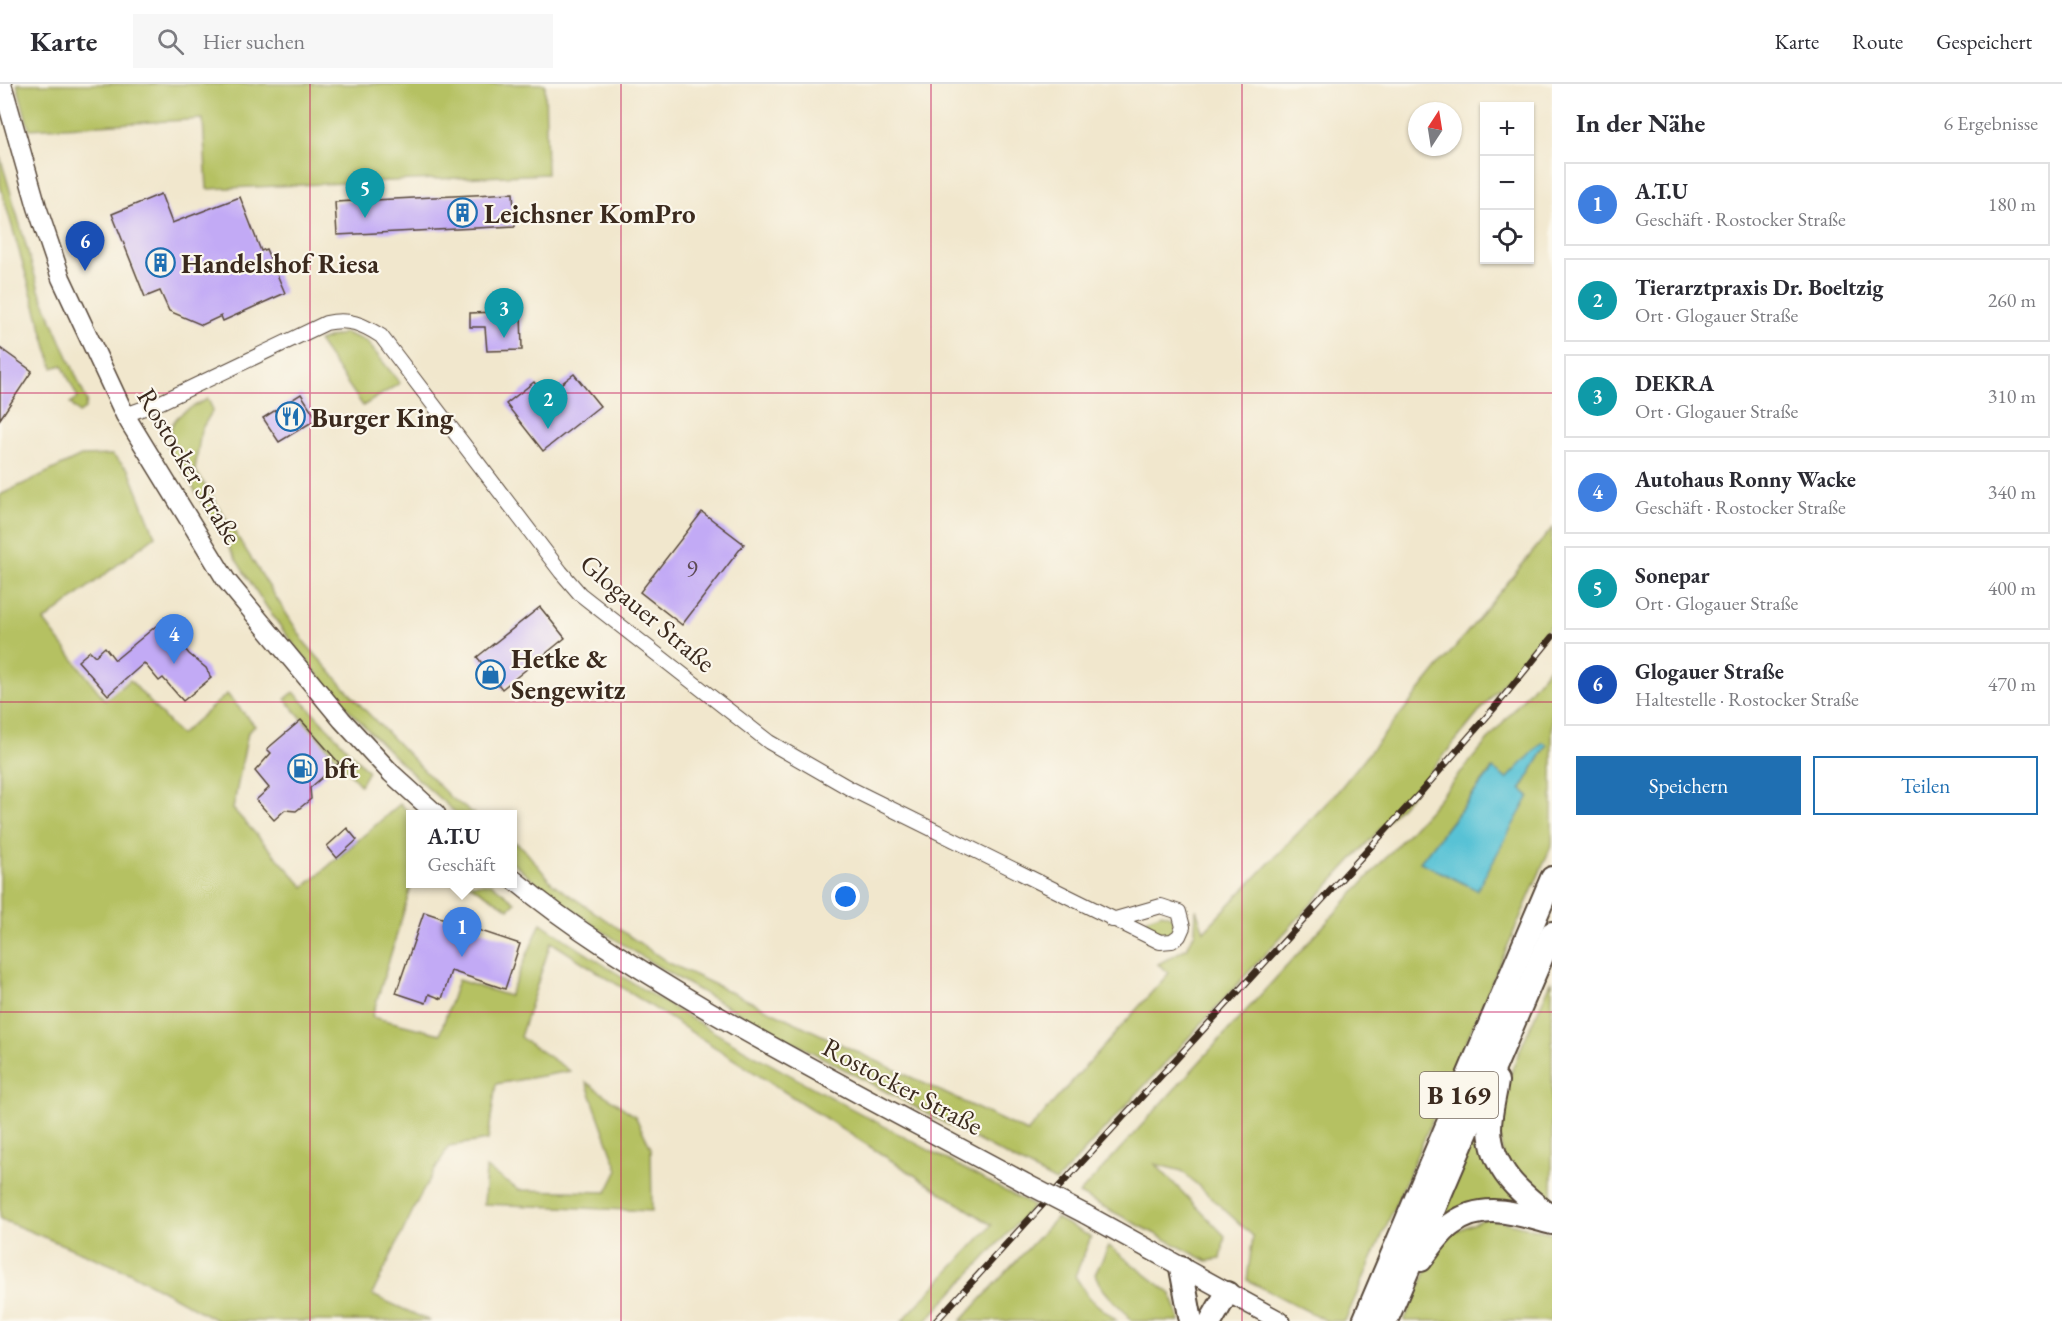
<!DOCTYPE html>
<html lang="de">
<head>
<meta charset="utf-8">
<style>
	body { margin:0; font-family:"EB Garamond",serif; background:#f7f7f7; color:#2b2b33 }
	.controls { position:absolute; right:18px; top:18px; display:grid; overflow:hidden; border-radius:0px; box-shadow:0 2px 4px #0004 }
	.controls button { width:54px; height:54px; display:grid; place-items:center; padding:0; border:0; border-bottom:2px solid #e1e1e2; background:#fff; color:#2b2b33; font:30px sans-serif }
	.compass { position:absolute; left:1408px; top:18px; width:54px; height:54px; border-radius:50%; background:#fff; box-shadow:0 2px 4px #0004; rotate:12deg }
	.you { position:absolute; left:846px; top:813px; width:21px; height:21px; margin:-15px; border:4px solid #fff; border-radius:50%; background:#1a73e8; box-shadow:0 0 0 9px #1a73e833 }
	.badge { display:grid; place-items:center; width:39px; height:39px; border-radius:50%; background:#1f6fb2; color:#fff; font-size:20px; font-weight:700 }
	.pin { position:absolute; translate:-50% -50px; filter:drop-shadow(0 2px 3px #0008) }
	.pin::after { content:''; position:absolute; top:32px; width:21px; height:18px; background:inherit; clip-path:polygon(0 0,100% 0,50% 100%) }
	.popup { position:absolute; left:406px; top:726px; width:111px; height:78px; box-sizing:border-box; display:grid; place-content:center; border-radius:0px; background:#fff; filter:drop-shadow(0 2px 4px #0005); font-size:20px; white-space:nowrap; color:#7c7c81 }
	.popup b { font-size:22px; color:#2b2b33 }
	.popup::after { content:''; position:absolute; left:50%; top:100%; margin-left:-12px; border:12px solid transparent; border-top-color:#fff }
	.list { margin:0; padding:0; list-style:none }
	h2 { display:flex; justify-content:space-between; align-items:center; height:78px; margin:0; padding:0 24px; font-size:26px }
	h2 small { font-size:20px; font-weight:400; color:#7c7c81 }
	.list li { display:grid; grid-template-columns:39px 1fr auto; gap:18px; align-items:center; box-sizing:border-box; height:84px; margin:0 12px 12px; padding:0 12px; border:2px solid #e1e1e2; border-radius:0px }
	.list b { display:block; font-size:22px; white-space:nowrap }
	.list p { margin:0; font-size:20px; white-space:nowrap; color:#7c7c81 }
	.list em { font-size:20px; font-style:normal; color:#7c7c81 }
	.actions { display:flex; gap:12px; padding:18px 24px }
	.actions a { flex:1; padding:14px 0; border:2px solid #1f6fb2; border-radius:0px; text-align:center; font-size:21px; color:#1f6fb2 }
	.actions .main { background:#1f6fb2; color:#fff }
	.icon { flex:none; width:33px; height:33px; fill:none; stroke:currentColor; stroke-width:2; stroke-linecap:round; stroke-linejoin:round }
	.map { position:relative; flex:none; width:1552px; height:1237px; overflow:hidden }
	header { display:flex; align-items:center; gap:36px; box-sizing:border-box; height:84px; padding:0 30px; background:#fff; border-bottom:2px solid #e1e1e2 }
	header strong { font-size:28px }
	nav { display:flex; gap:33px; margin-inline-start:auto; font-size:21px }
	.search { width:420px; height:54px; background:#f7f7f7; display:flex; align-items:center; gap:15px; box-sizing:border-box; padding:0 21px; border-radius:0px; color:#7c7c81; font-size:22px }
	main { display:flex }
	aside { flex:1; background:#fff }
	.map>svg:first-child { display:block }
	.green { fill:#b5c162; stroke:#787640; stroke-width:1.5; fill-rule:evenodd }
	.water { fill:#59c2d5; stroke:#4a767a; stroke-width:1.5 }
	.building { fill:#c2aaf5 }
	.lines { fill:none; stroke-linecap:round; stroke-linejoin:round }
	.minor-casing { stroke:#564638; stroke-width:16 }
	.tertiary-casing { stroke:#564638; stroke-width:21 }
	.trunk-casing { stroke:#564638; stroke-width:26 }
	.minor { stroke:#fff; stroke-width:14 }
	.tertiary { stroke:#fff; stroke-width:18 }
	.trunk { stroke:#fff; stroke-width:22 }
	.rail-casing { stroke:#3b2a1e; stroke-width:7 }
	.rail { stroke:#fbf7ec; stroke-width:4.5; stroke-dasharray:14; stroke-linecap:butt }
	.tertiary-bridge-casing { stroke:#564638; stroke-width:21; stroke-linecap:butt }
	.tertiary-bridge { stroke:#fff; stroke-width:18 }
	.grid { fill:none; stroke:#c2185b; stroke-width:1.5; stroke-opacity:0.55 }
	.labels { text-anchor:middle; dominant-baseline:central; stroke-width:4.5; stroke-linejoin:round; paint-order:stroke }
	.number-label { font-size:24px; fill:#5d4a54 }
	.shield { fill:#fbf7ec; stroke:#75685c; stroke-width:1.5 }
	.shield-label { font-size:26px; font-weight:bold; fill:#3b2a1e }
	.poi-label { font-size:27px; font-weight:bold; fill:#3b2a1e; stroke:#fbf7ec; text-anchor:start }
	.street-label { font-size:27px; fill:#3b2a1e; stroke:#fbf7ec }
</style>
</head>
<body>
<header>
<strong>Karte</strong>
<div class="search"><svg class="icon" aria-label="search" viewBox="0 0 24 24"><circle cx="10" cy="10" r="6"/><path d="M15 15l6 6"/></svg>Hier suchen</div>
<nav><a>Karte</a><a>Route</a><a>Gespeichert</a></nav>
</header>
<main>
<div class="map">
<svg width="1552" height="1237" viewBox="0 0 1552 1237">
	<rect width="100%" height="100%" fill="#fbf7ec"/>
	<filter id="ink" filterUnits="userSpaceOnUse"><feTurbulence type="fractalNoise" baseFrequency=".0167" numOctaves="2"/><feDisplacementMap in="SourceGraphic" scale="12" xChannelSelector="R" yChannelSelector="G"/><feConvolveMatrix kernelMatrix="1 2 1 2 8 2 1 2 1" color-interpolation-filters="sRGB"/></filter>
	<filter id="wash" filterUnits="userSpaceOnUse"><feTurbulence type="fractalNoise" baseFrequency=".008" numOctaves="4" result="noise"/><feDisplacementMap in="SourceGraphic" scale="24" xChannelSelector="R" yChannelSelector="G"/><feGaussianBlur stdDeviation="1.35" result="paint"/><feColorMatrix in="noise" values="0 0 0 0 0 0 0 0 0 0 0 0 0 0 0 0 0 1.4 0 .05"/><feComposite in="paint" operator="in"/></filter>
	<g filter="url(#wash)">
		<rect width="100%" height="100%" fill="#f1e7cd"/>
		<g class="green">
			<polygon points="17,0 545,0 547,90 207,105 203,35 29,45"/>
			<polygon points="0,72 39,206 87,317 85,325 79,329 70,319 78,314 62,281 53,284 0,101"/>
			<polygon points="345,249 366,257 400,299 363,322 318,257"/>
			<path d="M208 315 213 326 201 346 195 386 305 559 364 625 450 713 474 730H457C388 670 320 601 268 525 232 473 202 415 167 362L171 359C165 333 188 325 208 315Z"/>
			<path d="M112 371 129 386 155 452 44 537 105 616 130 596 180 651 227 610 255 642 248 648 233 725 304 803 400 720 411 730 412 800 372 933 440 950 458 896 509 912 541 839C697 947 867 1032 1033 1122L926 1237H902L992 1141 551 858 520 953 570 987 496 1000 488 1056 449 1062 419 1114 372 1211 430 1237H218L129 1188 0 1135V411L81 372Z"/>
			<path d="M1552 444V539L1414 708 1056 1098C974 1054 893 1011 812 968 708 913 602 856 513 779V757L523 764 552 799 669 879 1027 1048 1169 889 1158 880 1187 864 1195 848 1196 825 1204 847 1338 707Z"/>
			<path d="M1552 580V760L1345 1237H1327L1247 1196 1253 1152 1182 1087 1155 1080 1225 1152 1221 1175 1207 1177 1079 1110 1430 725ZM1547 661 1521 705 1529 712 1420 778 1492 685 1507 695Z"/>
			<polygon points="294,608 368,687 360,701 285,615"/>
			<polygon points="469,800 492,800 515,818 509,825"/>
			<polygon points="1162,829 1173,833 1174,846 1165,851 1145,841 1148,834"/>
			<path d="M1552 896V1117C1535 1108 1510 1089 1503 1070 1486 1019 1532 943 1552 896Z"/>
			<polygon points="586,998 635,1032 651,1064 652,1127 484,1120 486,1084 519,1106 607,1108 618,1086"/>
			<polygon points="1482,1030 1523,1120 1435,1145"/>
			<polygon points="1056,1134 1091,1153 1075,1192 1089,1214 1117,1237 961,1237"/>
			<polygon points="1487,1134 1552,1149 1552,1237 1404,1237 1435,1167 1454,1148"/>
			<path d="M1109 1162 1171 1210 1180 1237H1132C1120 1220 1102 1210 1095 1190Z"/>
		</g>
		<polygon class="water" points="1543,658 1547,661 1521,705 1529,712 1477,806 1420,778 1493,685 1507,695"/>
		<g id="blocks">
			<g class="building">
				<polygon points="513,109 515,142 337,151 335,118"/>
				<polygon points="161,110 172,139 240,113 261,167 266,165 285,209 223,237 221,232 202,241 169,227 160,207 145,213 112,130"/>
				<polygon points="521,227 522,266 487,267 485,243 470,243 470,229"/>
				<polygon points="0,264 32,287 0,335"/>
				<polygon points="574,290 600,322 543,367 506,320 534,298 545,312"/>
				<polygon points="301,310 317,335 279,358 263,334"/>
				<polygon points="702,428 744,460 682,541 640,508"/>
				<polygon points="540,523 565,554 502,605 477,573"/>
				<polygon points="162,537 189,570 206,584 211,594 183,617 163,594 159,597 144,579 108,611 78,577 90,567 95,572 105,563 115,576"/>
				<polygon points="301,636 339,679 310,704 311,715 296,727 285,726 274,736 256,716 269,704 255,687 271,669 267,665"/>
				<polygon points="347,744 357,756 337,774 327,762"/>
				<polygon points="424,828 520,860 505,905 451,887 442,915 429,910 426,919 396,909"/>
			</g>
		</g>
	</g>
	<g filter="url(#ink)">
		<use href="#blocks" fill-opacity="0" stroke="#564638" stroke-width="1.5"/>
		<g class="lines">
			<defs>
				<path id="minor" d="M125 331 161 318 326 239C349 234 362 240 381 252L561 488 580 510 769 658 849 704 1160 858 1172 857 1179 852 1183 843 1179 828 1161 822 1112 836"/>
				<g id="tertiary">
					<polyline points="2,0 37,123 61,194 125,331 226,496 342,636 391,689 436,730"/>
					<path d="M513 795C573 845 639 885 706 925 811 986 920 1042 1027 1100"/>
					<polyline points="1085,1130 1280,1237"/>
				</g>
				<g id="trunk">
					<path d="M1497 997C1495 1012 1490 1029 1490 1044 1491 1086 1521 1110 1552 1133"/>
					<path d="M1421 1176C1430 1164 1440 1148 1452 1140 1484 1117 1518 1130 1552 1139"/>
					<polyline points="1181,1184 1191,1237"/>
					<polyline points="1211,1237 1227,1209"/>
					<polyline points="1364,1237 1552,794"/>
					<polyline points="1386,1237 1552,849"/>
				</g>
			</defs>
			<use href="#minor" class="minor-casing"/>
			<use href="#tertiary" class="tertiary-casing"/>
			<use href="#trunk" class="trunk-casing"/>
			<use href="#minor" class="minor"/>
			<use href="#tertiary" class="tertiary"/>
			<use href="#trunk" class="trunk"/>
			<defs>
				<polyline id="rail" points="936,1237 1420,709 1496,622 1552,553"/>
			</defs>
			<use href="#rail" class="rail-casing"/>
			<use href="#rail" class="rail"/>
			<defs>
				<polyline id="tertiary-bridge" points="1027,1100 1085,1130"/>
			</defs>
			<use href="#tertiary-bridge" class="tertiary-bridge-casing"/>
			<use href="#tertiary-bridge" class="tertiary-bridge"/>
		</g>
	</g>
	<path class="grid" d="M310 0V1237M621 0V1237M931 0V1237M1242 0V1237M0 309H1552M0 618H1552M0 928H1552"/>
	<defs>
		<symbol id="building-ring" viewBox="-11 -11 22 22"><circle r="9.5" fill="#fbf7ec" stroke="#1f6fb2" stroke-width="1.5"/><path d="M-4-6H4V6H1V3H-1V6H-4ZM-2.5-4.3h1.7v1.8h-1.7ZM.8-4.3h1.7v1.8H.8ZM-2.5-1h1.7V.8h-1.7ZM.8-1h1.7V.8H.8Z" fill="#1f6fb2"/></symbol>
		<symbol id="restaurant-ring" viewBox="-11 -11 22 22"><circle r="9.5" fill="#fbf7ec" stroke="#1f6fb2" stroke-width="1.5"/><path d="M-5-6h1v4h1v-4h1v4h1v-4h1v5L-1.5 .5V6h-2V.5L-5-1ZM5-6V6H3V1.5H1.5Q1.5-4 5-6Z" fill="#1f6fb2"/></symbol>
		<symbol id="shop-ring" viewBox="-11 -11 22 22"><circle r="9.5" fill="#fbf7ec" stroke="#1f6fb2" stroke-width="1.5"/><path d="M-5-2.5h2.3a2.7 3.5 0 0 1 5.4 0H5L5.5 6h-11ZM-1.5-2.5h3a1.5 2.3 0 0 0-3 0Z" fill="#1f6fb2"/></symbol>
		<symbol id="fuel-ring" viewBox="-11 -11 22 22"><circle r="9.5" fill="#fbf7ec" stroke="#1f6fb2" stroke-width="1.5"/><path d="M-5.5-6h7V0h2V4h1.3V-2.5L3-4.5l.8-.8L6-3V5H2.5V1h-1V6h-7ZM-4.2-4.7v3.2H.2V-4.7Z" fill="#1f6fb2"/></symbol>
	</defs>
	<g fill-rule="evenodd">
		<use href="#building-ring" x="446" y="112" width="33" height="33"/>
		<use href="#building-ring" x="144" y="162" width="33" height="33"/>
		<use href="#restaurant-ring" x="274" y="316" width="33" height="33"/>
		<use href="#shop-ring" x="474" y="574" width="33" height="33"/>
		<use href="#fuel-ring" x="286" y="668" width="33" height="33"/>
	</g>
	<g class="labels">
		<g class="number-label">
			<text x="692" y="484">9</text>
		</g>
		<rect class="shield" x="1420" y="988" width="78" height="46" rx="4.5"/>
		<g class="shield-label">
			<text x="1459" y="1011">B 169</text>
		</g>
		<g class="poi-label">
			<text x="484" y="129">Leichsner KomPro</text>
			<text x="181" y="179">Handelshof Riesa</text>
			<text x="311" y="333">Burger King</text>
			<text x="511" y="574">Hetke &amp;<tspan x="511" dy="31">Sengewitz</tspan></text>
			<text x="324" y="684">bft</text>
		</g>
		<g class="street-label">
			<text transform="translate(190 382) rotate(59)">Rostocker Straße</text>
			<text transform="translate(648 529) rotate(40)">Glogauer Straße</text>
			<text transform="translate(903 1002) rotate(28)">Rostocker Straße</text>
		</g>
	</g>
</svg>
<div class="controls">
<button>+</button>
<button>−</button>
<button><svg class="icon" aria-label="locate" viewBox="0 0 24 24"><circle cx="12" cy="12" r="6"/><path d="M12 2v4M12 18v4M2 12h4M18 12h4"/></svg></button>
</div>
<svg class="compass" viewBox="-18 -18 36 36"><path d="M0-13l5 13h-10z" fill="#e53935"/><path d="M0 13l5-13h-10z" fill="#7c7c81"/></svg>
<div class="you"></div>
<div class="pin badge" style="left:462px;top:873px;background:#3f7fe0">1</div>
<div class="popup"><b>A.T.U</b>Geschäft</div>
<div class="pin badge" style="left:548px;top:345px;background:#0f9aa8">2</div>
<div class="pin badge" style="left:504px;top:254px;background:#0f9aa8">3</div>
<div class="pin badge" style="left:174px;top:580px;background:#3f7fe0">4</div>
<div class="pin badge" style="left:365px;top:134px;background:#0f9aa8">5</div>
<div class="pin badge" style="left:85px;top:187px;background:#1a4fb4">6</div>
</div>
<aside>
<h2>In der Nähe<small>6 Ergebnisse</small></h2>
<ul class="list">
<li><span class="badge" style="background:#3f7fe0">1</span><div><b>A.T.U</b><p>Geschäft · Rostocker Straße</p></div><em>180 m</em></li>
<li><span class="badge" style="background:#0f9aa8">2</span><div><b>Tierarztpraxis Dr. Boeltzig</b><p>Ort · Glogauer Straße</p></div><em>260 m</em></li>
<li><span class="badge" style="background:#0f9aa8">3</span><div><b>DEKRA</b><p>Ort · Glogauer Straße</p></div><em>310 m</em></li>
<li><span class="badge" style="background:#3f7fe0">4</span><div><b>Autohaus Ronny Wacke</b><p>Geschäft · Rostocker Straße</p></div><em>340 m</em></li>
<li><span class="badge" style="background:#0f9aa8">5</span><div><b>Sonepar</b><p>Ort · Glogauer Straße</p></div><em>400 m</em></li>
<li><span class="badge" style="background:#1a4fb4">6</span><div><b>Glogauer Straße</b><p>Haltestelle · Rostocker Straße</p></div><em>470 m</em></li>
</ul>
<div class="actions"><a class="main">Speichern</a><a>Teilen</a></div>
</aside>
</main>
</body>
</html>
